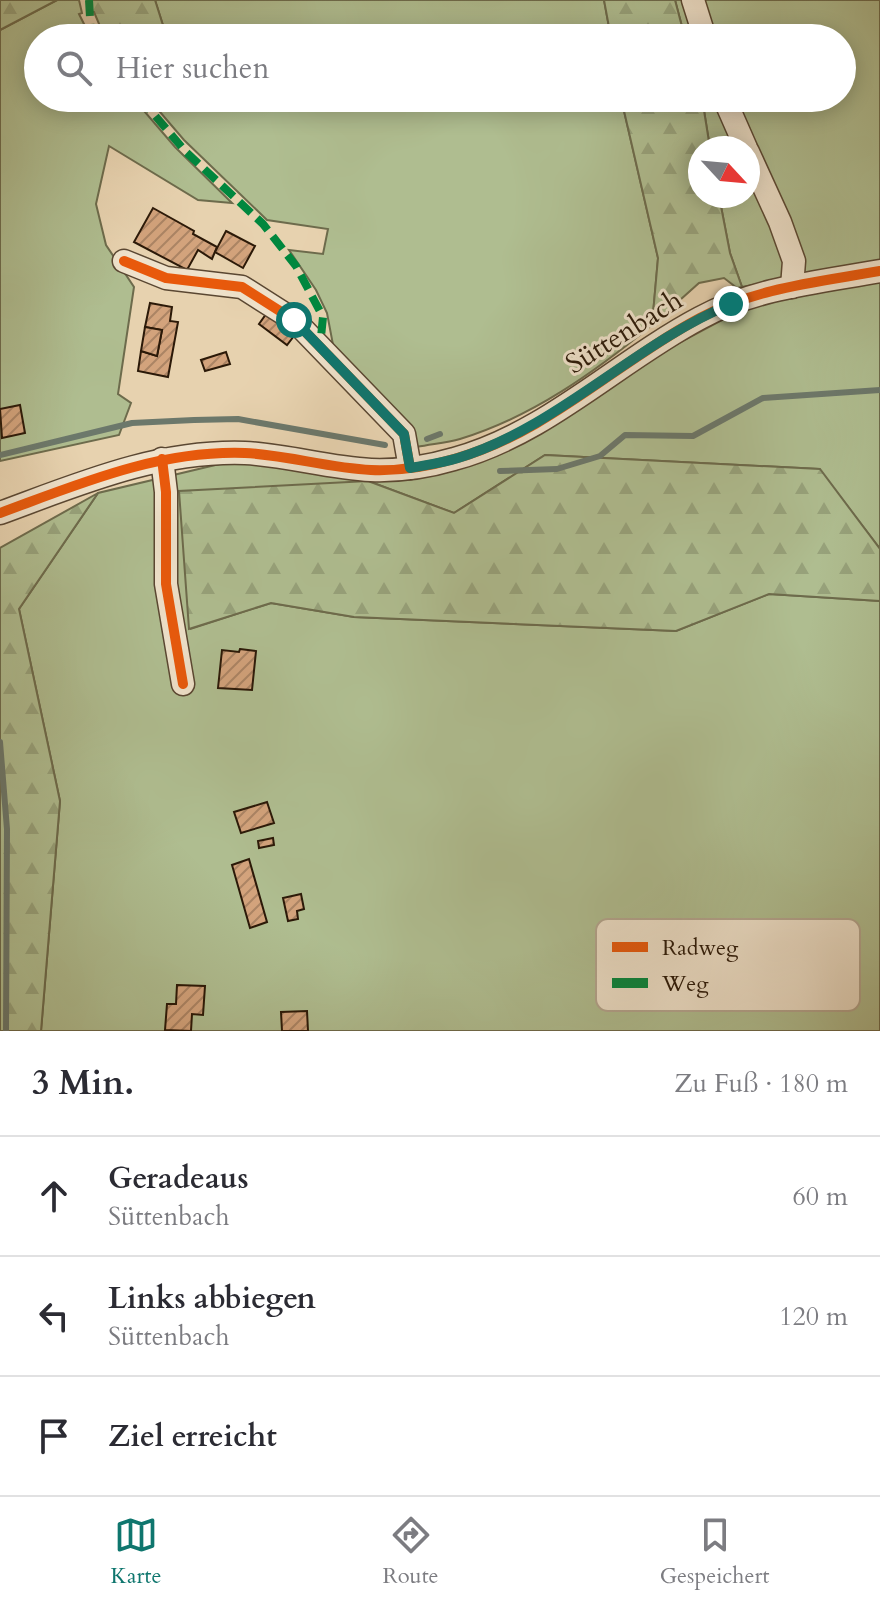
<!DOCTYPE html>
<html lang="de">
<head>
<meta charset="utf-8">
<style>
	body { margin:0; font-family:Cardo,serif; background:#f2f2f3; color:#2b2b33 }
	.compass { position:absolute; left:688px; top:136px; width:72px; height:72px; border-radius:50%; background:#fff; box-shadow:0 4px 20px #0003; rotate:116deg }
	.stop { position:absolute; width:24px; height:24px; margin:-18px; border:6px solid #0f766e; border-radius:50%; background:#fff }
	.stop.end { background:#0f766e; border-color:#fff; box-shadow:0 2px 8px #0008 }
	.list { margin:0; padding:0; list-style:none }
	h2 { display:flex; justify-content:space-between; align-items:center; height:104px; margin:0; padding:0 32px; font-size:34px }
	h2 small { font-size:26px; font-weight:400; color:#7c7c81 }
	.list li { display:grid; grid-template-columns:52px 1fr auto; gap:24px; align-items:center; box-sizing:border-box; height:120px; padding:0 32px; border-top:2px solid #e1e1e2 }
	.list b { display:block; font-size:30px; white-space:nowrap }
	.list p { margin:0; font-size:26px; white-space:nowrap; color:#7c7c81 }
	.list em { font-size:26px; font-style:normal; color:#7c7c81 }
	.icon { flex:none; width:44px; height:44px; fill:none; stroke:currentColor; stroke-width:2; stroke-linecap:round; stroke-linejoin:round }
	.map { position:relative; flex:none; width:880px; height:1031px; overflow:hidden }
	.search { position:absolute; background:#fff; box-shadow:0 4px 20px #0003; left:24px; right:24px; top:24px; height:88px; display:flex; align-items:center; gap:20px; box-sizing:border-box; padding:0 28px; border-radius:44px; color:#7c7c81; font-size:30px }
	.sheet { height:464px; background:#fff }
	nav { display:flex; justify-content:space-around; align-items:center; box-sizing:border-box; height:112px; border-top:2px solid #e1e1e2; background:#fff; font-size:22px; color:#7c7c81 }
	nav a { display:grid; justify-items:center; gap:4px }
	nav .on { color:#0f766e }
	.map>svg:first-child { display:block }
	.grass { fill:#afbd90; stroke:#6d6b4c; stroke-width:2 }
	.forest { fill:url(#forest-firs); stroke:#6d6b4c; stroke-width:2 }
	.lines { fill:none; stroke-linecap:round; stroke-linejoin:round }
	.stream { stroke:#6c786b; stroke-width:6 }
	.building { fill:url(#building-hatch); stroke:#2b1908; stroke-width:2 }
	.minor-casing { stroke:#5a4732; stroke-width:25 }
	.minor { stroke:#efe2cb; stroke-width:22 }
	.quiet { stroke:#00873e; stroke-width:8; stroke-dasharray:16 8; stroke-linecap:butt }
	.cycleway-casing { stroke:#efe2cb; stroke-width:15 }
	.cycleway { stroke:#e8590c; stroke-width:10 }
	.route { stroke:#0f766e; stroke-width:10 }
	.labels { text-anchor:middle; dominant-baseline:central; stroke-width:6; stroke-linejoin:round; paint-order:stroke }
	.street-label { font-size:28px; fill:#2b1908; stroke:#efe2cb }
	.key { fill:#efe2cb; stroke:#b4a690; stroke-width:2 }
	.key-label { font-size:22px; fill:#2b1908 }
</style>
</head>
<body>
<div class="map">
<svg width="880" height="1031" viewBox="0 0 880 1031">
	<defs>
		<pattern id="forest-firs" width="22" height="20" patternUnits="userSpaceOnUse" patternTransform="scale(2)"><rect width="22" height="20" fill="#afbd90"/><path d="M5 1l3.5 6h-7zM16 11l3.5 6h-7z" fill="#97a27b"/></pattern>
		<pattern id="building-hatch" width="6" height="6" patternUnits="userSpaceOnUse" patternTransform="scale(2)"><rect width="6" height="6" fill="#d3a37c"/><path d="M-1 1l2-2M0 6l6-6M5 7l2-2" fill="none" stroke="#ab8464"/></pattern>
	</defs>
	<rect width="100%" height="100%" fill="#e7d2af"/>
	<filter id="stains"><feTurbulence type="fractalNoise" baseFrequency=".0025" numOctaves="4"/><feColorMatrix values="0 0 0 0 .2 0 0 0 0 .09 0 0 0 0 .02 0 0 0 .5 -.17"/></filter>
	<radialGradient id="worn" r=".72"><stop offset=".6" stop-color="#630" stop-opacity="0"/><stop offset="1" stop-color="#630" stop-opacity=".3"/></radialGradient>
	<g class="grass">
		<polygon points="57,0 79,0 82,13 79,14 86,28 84,38 38,38 38,98 133,98 175,147 232,203 198,200 109,146 96,204 106,245 134,287 118,394 131,403 119,435 0,461 0,30"/>
		<polygon points="155,0 604,0 611,38 167,38"/>
		<polygon points="675,0 880,0 880,261 742,287 730,253 719,196 748,196 748,148 710,148 702,98 842,98 842,38 685,38"/>
		<path d="M148 98H621L658 258 652 325C595 372 532 417 460 439 446 443 431 444 417 447L334 350 327 313 316 290 289 250 323 254 328 229 267 220 184 140Z"/>
		<polygon points="880,275 880,549 819,469 545,455 454,513 368,481 190,629 271,603 354,617 676,631 769,594 880,601 880,1031 41,1031 60,801 19,609 98,493 228,462 439,471 750,305"/>
	</g>
	<g class="forest">
		<polygon points="0,0 57,0 0,30"/>
		<polygon points="87,0 155,0 167,38 105,38 94,12 90,12"/>
		<polygon points="604,0 675,0 685,38 611,38"/>
		<polygon points="621,98 702,98 710,148 700,148 700,196 719,196 730,253 742,287 737,288 724,278 699,283 652,325 658,258"/>
		<polygon points="545,455 820,469 880,549 880,601 769,594 676,631 354,617 271,603 189,629 179,491 368,481 454,513"/>
		<polygon points="98,493 19,609 60,801 41,1031 0,1031 0,548"/>
	</g>
	<g class="lines">
		<g class="stream">
			<polyline points="427,439 440,434"/>
			<polyline points="0,455 132,423 194,420 238,419 385,445"/>
			<polyline points="500,471 557,469 600,456 625,435 693,436 763,398 880,390"/>
			<polyline points="0,742 7,829 6,1031"/>
		</g>
	</g>
	<g class="building">
		<polygon points="153,208 194,231 193,234 217,247 212,259 198,250 187,270 134,242"/>
		<polygon points="226,231 255,246 243,268 215,252"/>
		<polygon points="150,303 172,307 170,321 178,322 168,377 138,371 141,351 157,356 162,330 145,327"/>
		<polygon points="269,310 297,332 287,345 259,324"/>
		<polygon points="145,327 162,330 157,356 141,351"/>
		<polygon points="226,352 230,364 205,371 201,360"/>
		<polygon points="20,405 25,433 2,438 0,409"/>
		<polygon points="240,649 256,651 252,690 218,688 222,650 239,652"/>
		<polygon points="267,802 274,823 241,833 234,812"/>
		<polygon points="273,838 274,845 259,848 258,841"/>
		<polygon points="249,859 267,922 250,928 232,865"/>
		<polygon points="301,894 304,909 297,911 298,919 288,921 283,898"/>
		<polygon points="177,985 205,986 203,1015 192,1014 191,1031 165,1030 167,1004 176,1004"/>
		<polygon points="307,1011 308,1031 282,1031 281,1012"/>
	</g>
	<g class="lines">
		<defs>
			<g id="minor">
				<polyline points="693,0 705,38"/>
				<polyline points="724,98 746,148"/>
				<polyline points="748,152 780,222 794,261 792,287"/>
				<polyline points="124,261 166,278 242,287 294,320 404,434 410,468"/>
				<polyline points="162,459 166,492 166,584 183,684"/>
				<path d="M0 513C79 484 158 450 245 453 287 455 328 468 371 470 398 471 427 467 454 459 546 434 617 362 700 318 755 288 819 282 880 271"/>
			</g>
		</defs>
		<use href="#minor" class="minor-casing"/>
		<use href="#minor" class="minor"/>
		<g class="quiet">
			<polyline points="89,0 91,34 94,38"/>
			<polyline points="140,98 186,152 263,224 296,266 323,317 320,347"/>
		</g>
		<defs>
			<g id="cycleway">
				<polyline points="124,261 166,278 242,287 294,320 404,434 410,468"/>
				<polyline points="162,459 166,492 166,584 183,684"/>
				<path d="M0 513C79 484 158 450 245 453 287 455 328 468 371 470 398 471 427 467 454 459 546 434 617 362 700 318 755 288 819 282 880 271"/>
			</g>
		</defs>
		<use href="#cycleway" class="cycleway-casing"/>
		<use href="#cycleway" class="cycleway"/>
	</g>
	<g class="lines">
		<path class="route" d="M294 320 404 434 410 468C426 465 442 463 458 458 559 427 634 344 731 304"/>
	</g>
	<g class="labels">
		<g class="street-label">
			<text transform="translate(624 332) rotate(-32)">Süttenbach</text>
		</g>
	</g>
	<rect x="596" y="919" width="264" height="92" rx="12" class="key"/>
	<rect x="612" y="942" width="36" height="10" fill="#e8590c"/>
	<rect x="612" y="978" width="36" height="10" fill="#00873e"/>
	<g class="key-label">
		<text x="662" y="955">Radweg</text>
		<text x="662" y="991">Weg</text>
	</g>
	<rect width="100%" height="100%" filter="url(#stains)"/>
	<rect width="100%" height="100%" fill="url(#worn)"/>
</svg>
<svg class="compass" viewBox="-18 -18 36 36"><path d="M0-13l5 13h-10z" fill="#e53935"/><path d="M0 13l5-13h-10z" fill="#7c7c81"/></svg>
<div class="stop" style="left:294px;top:320px"></div>
<div class="stop end" style="left:731px;top:304px"></div>
<div class="search"><svg class="icon" aria-label="search" viewBox="0 0 24 24"><circle cx="10" cy="10" r="6"/><path d="M15 15l6 6"/></svg>Hier suchen</div>
</div>
<section class="sheet">
<h2>3 Min.<small>Zu Fuß · 180 m</small></h2>
<ul class="list">
<li><svg class="icon" aria-label="ahead" viewBox="0 0 24 24"><path d="M12 20V5M6 11l6-6 6 6"/></svg><div><b>Geradeaus</b><p>Süttenbach</p></div><em>60 m</em></li>
<li><svg class="icon" aria-label="left" viewBox="0 0 24 24"><path d="M17 20v-9H6M10 6l-5 5 5 5"/></svg><div><b>Links abbiegen</b><p>Süttenbach</p></div><em>120 m</em></li>
<li><svg class="icon" aria-label="arrive" viewBox="0 0 24 24"><path d="M6 21V4h12l-3 4 3 4H6"/></svg><div><b>Ziel erreicht</b></div></li>
</ul>
</section>
<nav>
<a class="on"><svg class="icon" aria-label="map" viewBox="0 0 24 24"><path d="M3 6l6-2 6 2 6-2v14l-6 2-6-2-6 2zM9 4v14M15 6v14"/></svg>Karte</a>
<a><svg class="icon" aria-label="directions" viewBox="0 0 24 24"><path d="M12 3l9 9-9 9-9-9zM9 14v-3h6M13 9l2 2-2 2"/></svg>Route</a>
<a><svg class="icon" aria-label="saved" viewBox="0 0 24 24"><path d="M7 4h10v16l-5-4-5 4z"/></svg>Gespeichert</a>
</nav>
</body>
</html>
